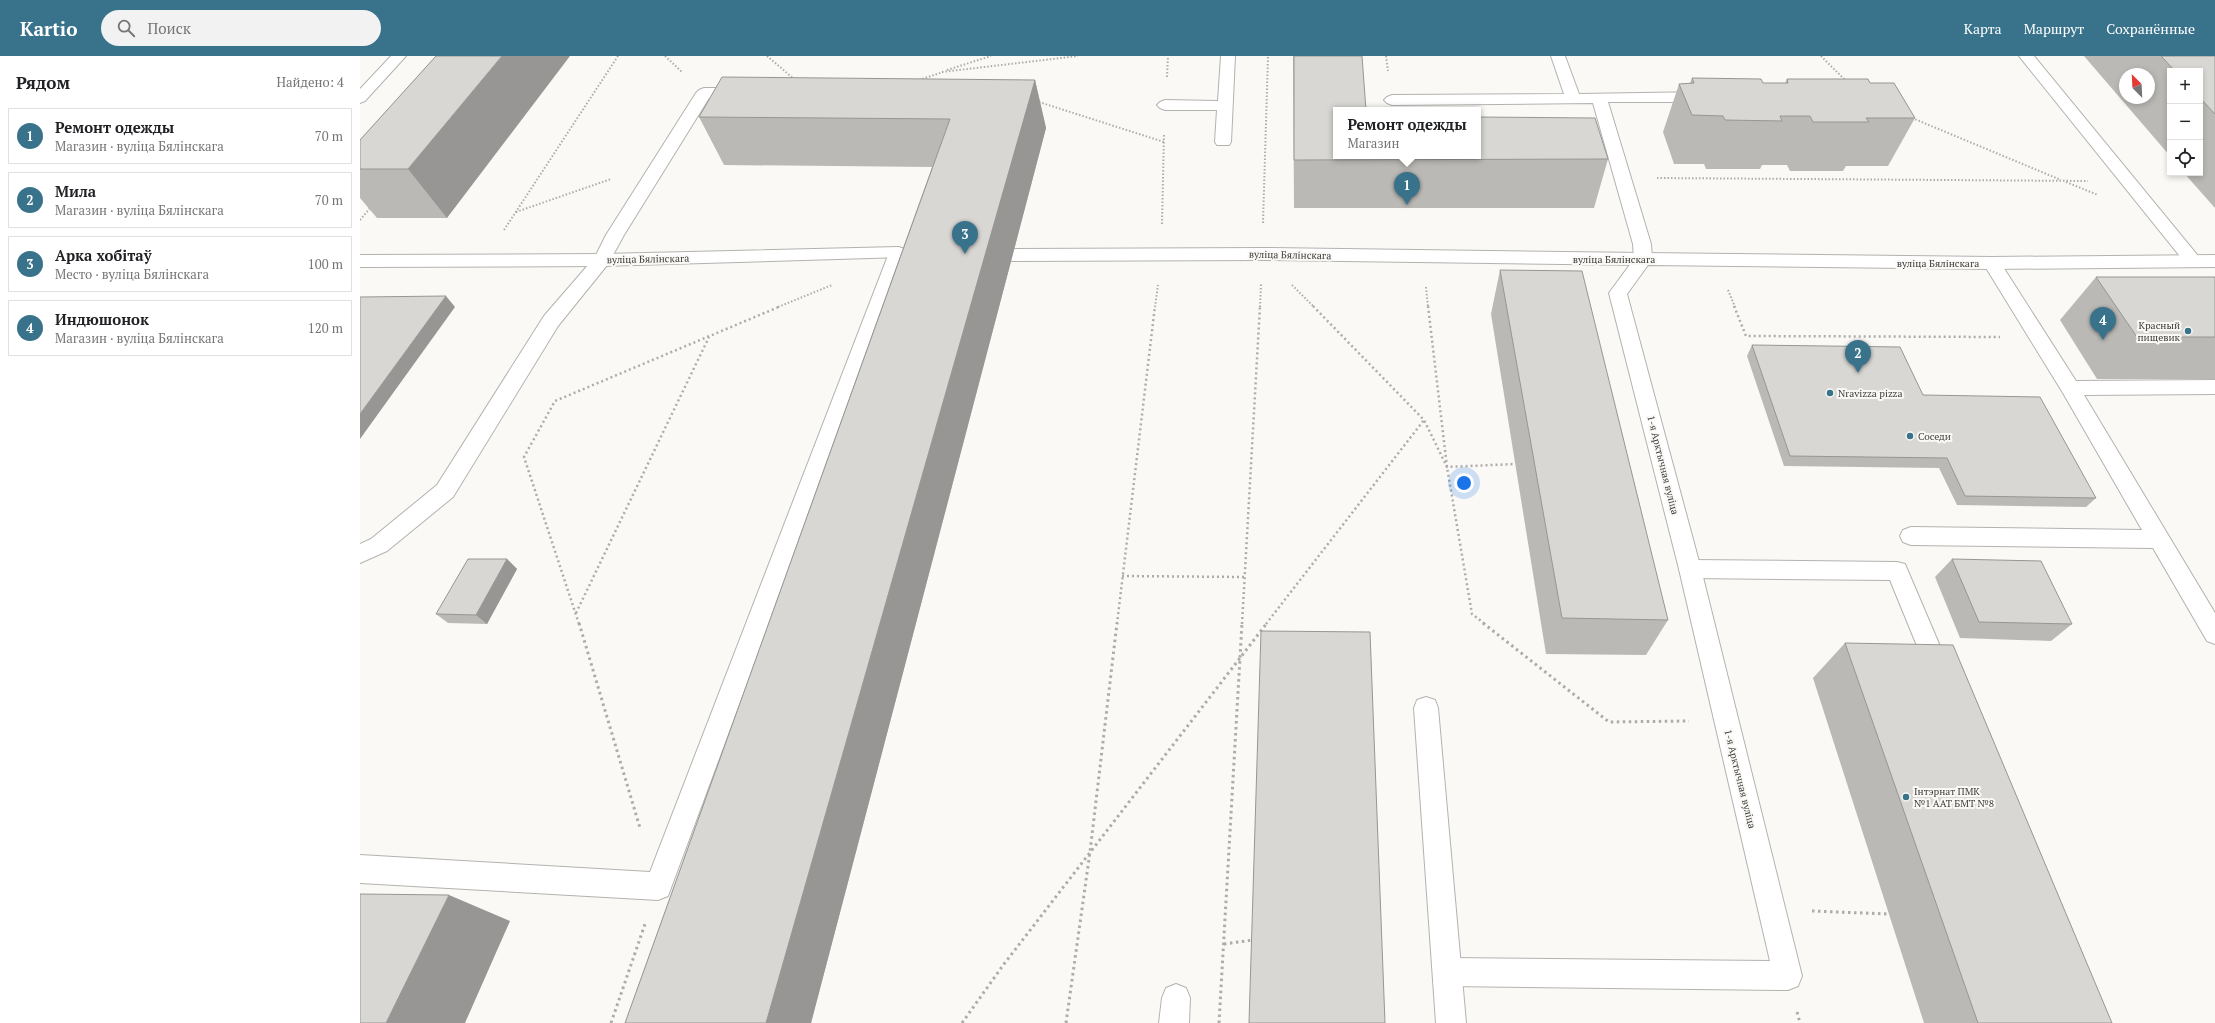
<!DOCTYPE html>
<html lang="ru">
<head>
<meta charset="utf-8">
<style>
	body { margin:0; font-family:"PT Serif",serif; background:#f2f2f2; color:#202124 }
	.controls { position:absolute; right:12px; top:12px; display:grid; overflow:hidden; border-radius:0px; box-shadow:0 2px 6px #0003 }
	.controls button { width:36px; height:36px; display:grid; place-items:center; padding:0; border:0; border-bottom:1px solid #e0e0e0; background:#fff; color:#202124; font:20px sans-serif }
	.compass { position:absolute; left:1759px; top:12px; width:36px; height:36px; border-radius:50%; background:#fff; box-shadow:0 2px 6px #0003; rotate:336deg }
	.you { position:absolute; left:1104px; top:427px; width:14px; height:14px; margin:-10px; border:3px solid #fff; border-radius:50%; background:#1a73e8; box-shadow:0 0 0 6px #1a73e833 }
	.badge { display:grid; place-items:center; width:26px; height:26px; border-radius:50%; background:#38728b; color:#fff; font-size:13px; font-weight:700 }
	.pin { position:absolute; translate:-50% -33px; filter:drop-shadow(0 1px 2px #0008) }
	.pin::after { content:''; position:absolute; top:21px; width:14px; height:12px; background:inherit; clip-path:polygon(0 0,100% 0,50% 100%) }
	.popup { position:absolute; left:973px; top:51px; width:148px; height:52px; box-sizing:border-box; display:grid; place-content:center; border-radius:0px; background:#fff; filter:drop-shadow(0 1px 3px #0005); font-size:13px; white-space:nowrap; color:#757577 }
	.popup b { font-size:15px; color:#202124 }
	.popup::after { content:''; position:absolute; left:50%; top:100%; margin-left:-8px; border:8px solid transparent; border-top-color:#fff }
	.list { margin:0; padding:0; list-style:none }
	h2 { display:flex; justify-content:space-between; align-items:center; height:52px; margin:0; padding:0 16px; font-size:17px }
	h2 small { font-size:13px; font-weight:400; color:#757577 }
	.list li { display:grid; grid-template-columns:26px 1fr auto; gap:12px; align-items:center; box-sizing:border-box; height:56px; margin:0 8px 8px; padding:0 8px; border:1px solid #e0e0e0; border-radius:0px }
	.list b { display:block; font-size:15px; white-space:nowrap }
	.list p { margin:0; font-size:13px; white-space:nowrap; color:#757577 }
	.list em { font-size:13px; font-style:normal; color:#757577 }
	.icon { flex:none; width:22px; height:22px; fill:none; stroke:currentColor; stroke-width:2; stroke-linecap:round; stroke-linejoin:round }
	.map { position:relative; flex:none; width:1855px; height:967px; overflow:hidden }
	header { display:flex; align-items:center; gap:24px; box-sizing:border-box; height:56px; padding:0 20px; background:#38728b; color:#fff }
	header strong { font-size:19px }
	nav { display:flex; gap:22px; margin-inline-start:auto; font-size:14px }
	.search { width:280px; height:36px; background:#f2f2f2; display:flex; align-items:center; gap:10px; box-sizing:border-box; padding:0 14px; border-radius:22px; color:#757577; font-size:15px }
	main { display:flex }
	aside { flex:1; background:#fff }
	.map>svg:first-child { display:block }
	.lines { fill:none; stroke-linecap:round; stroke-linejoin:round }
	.service-casing { stroke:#b3b2af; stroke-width:2 }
	.pedestrian-casing { stroke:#b3b2af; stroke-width:2 }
	.minor-casing { stroke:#b3b2af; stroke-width:2 }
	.path-far2 { stroke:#adacaa; stroke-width:2; stroke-dasharray:1.5 2; stroke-linecap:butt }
	.path-far1 { stroke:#adacaa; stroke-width:2.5; stroke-dasharray:2 3; stroke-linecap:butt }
	.path { stroke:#adacaa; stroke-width:3; stroke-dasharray:2.5 3.5; stroke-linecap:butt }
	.service { fill:#fff; fill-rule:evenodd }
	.pedestrian { fill:#fff; fill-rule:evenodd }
	.minor { fill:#fff; fill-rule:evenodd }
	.wall { fill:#bab9b6; fill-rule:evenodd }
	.shaded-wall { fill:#979694 }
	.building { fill:#d8d7d4; stroke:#979694 }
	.poi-dot { fill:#38728b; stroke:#faf9f6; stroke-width:1.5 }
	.labels { text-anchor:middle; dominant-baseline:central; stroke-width:4; stroke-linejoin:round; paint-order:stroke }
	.street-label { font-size:10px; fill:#3c3c3b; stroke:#faf9f6 }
	.poi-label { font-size:10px; fill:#3c3c3b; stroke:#faf9f6; text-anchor:start }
</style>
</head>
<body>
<header>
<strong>Kartio</strong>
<div class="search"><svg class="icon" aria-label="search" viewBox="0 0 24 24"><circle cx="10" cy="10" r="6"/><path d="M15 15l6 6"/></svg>Поиск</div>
<nav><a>Карта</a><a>Маршрут</a><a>Сохранённые</a></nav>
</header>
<main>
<aside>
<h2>Рядом<small>Найдено: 4</small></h2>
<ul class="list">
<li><span class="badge">1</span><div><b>Ремонт одежды</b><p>Магазин · вуліца Бялінскага</p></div><em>70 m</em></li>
<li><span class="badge">2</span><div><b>Мила</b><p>Магазин · вуліца Бялінскага</p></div><em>70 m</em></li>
<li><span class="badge">3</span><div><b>Арка хобітаў</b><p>Место · вуліца Бялінскага</p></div><em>100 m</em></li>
<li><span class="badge">4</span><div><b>Индюшонок</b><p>Магазин · вуліца Бялінскага</p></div><em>120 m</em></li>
</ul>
</aside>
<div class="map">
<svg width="1855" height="967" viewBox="0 0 1855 967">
	<rect width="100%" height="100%" fill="#faf9f6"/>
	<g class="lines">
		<defs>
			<g id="service">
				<polygon points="861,0 875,0 871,86 869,89 857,89 855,86 857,54 805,54 800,52 797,49 800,46 805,44 858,45"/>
				<polygon points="1191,0 1205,0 1219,38 1344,36 1349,38 1352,41 1349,44 1344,46 1248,46 1291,188 1292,203 1289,207 1283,209 1277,207 1274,203 1273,188 1233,47 1032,49 1027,47 1024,44 1027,41 1032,39 1204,38"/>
				<polygon points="1659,0 1674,0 1839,201 1842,205 1839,209 1833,211 1827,209"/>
				<polygon points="344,32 382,32 387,34 390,37 387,40 382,42 349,42 264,179 248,208 198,270 93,441 27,495 0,507 0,488 11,483 77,429 184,260 235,201 246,179 336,37 339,34"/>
				<polygon points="538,191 544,193 547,197 308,840 298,844 0,827 0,799 290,816 529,197 532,193"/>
				<polygon points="1632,201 1638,203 1716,325 1855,324 1855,338 1724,339 1855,557 1855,588 1847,585 1793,492 1551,489 1543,486 1540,480 1543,474 1551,471 1782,474 1703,337 1623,207 1626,203"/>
				<polygon points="1330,504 1537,506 1545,508 1591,616 1587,624 1579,627 1571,624 1530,524 1330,522 1322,520 1319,513 1322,506"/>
				<polygon points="1066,641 1075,644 1078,652 1106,967 1076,967 1054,652 1057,644"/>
				<polygon points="816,928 826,932 830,942 829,967 799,967 802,942 806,932"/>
			</g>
			<polygon id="pedestrian" points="903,192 1283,197 1289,199 1292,203 1289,207 1283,209 903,204 652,205 646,203 643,199 646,195 652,193"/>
			<g id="minor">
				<polygon points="31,0 46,0 5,45 0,47 0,33"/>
				<polygon points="538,191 544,193 547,197 544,201 242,210 0,211 0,199 242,198"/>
				<polygon points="1283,197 1632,201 1855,199 1855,211 1632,213 1288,209 1267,238 1341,513 1442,920 1438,930 1428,934 1088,930 1078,926 1074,916 1078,906 1088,902 1410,905 1319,513 1249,237 1277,199"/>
			</g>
		</defs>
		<use href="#service" class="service-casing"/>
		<use href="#pedestrian" class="pedestrian-casing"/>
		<use href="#minor" class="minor-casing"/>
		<g class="path-far2">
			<polyline points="305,0 322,16"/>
			<polyline points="407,0 434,23"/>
			<polyline points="1026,0 1028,15"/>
			<polyline points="1461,0 1486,25"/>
			<polyline points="587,14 631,0"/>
			<polyline points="582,16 718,0"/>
			<polyline points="807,21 808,0"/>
			<polyline points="559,24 583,16"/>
			<polyline points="679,46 804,86"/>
			<polyline points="1552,62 1701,124"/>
			<polyline points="1297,122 1728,125"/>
			<polyline points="1706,126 1738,139"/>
			<polyline points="156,156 251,123"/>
			<polyline points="0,164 11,151"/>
			<polyline points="903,167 908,0"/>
			<polyline points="802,168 804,77"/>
			<polyline points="144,174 258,0"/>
			<polyline points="932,229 954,251"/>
			<polyline points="1066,231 1068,251"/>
			<polyline points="1368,234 1375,251"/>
			<polyline points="418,251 472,229"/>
			<polyline points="795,251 798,229"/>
			<polyline points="900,251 901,228"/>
		</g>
		<g class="path-far1">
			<polyline points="953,250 1064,364 1087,411 1155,408"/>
			<polyline points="1068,250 1087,411 1112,558 1125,568"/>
			<polyline points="1374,250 1386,280 1640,281"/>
			<polyline points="762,520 884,521"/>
			<polyline points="216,557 349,281"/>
			<polyline points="219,568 164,401 195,345 421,250"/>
			<polyline points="757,568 795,250"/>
			<polyline points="882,568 900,250"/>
			<polyline points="906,568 1064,364"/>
		</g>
		<g class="path">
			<polyline points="219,567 280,772"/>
			<polyline points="1123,567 1249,666 1329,665"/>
			<polyline points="1452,855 1529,858"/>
			<polyline points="864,888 893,884"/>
			<polyline points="1437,956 1440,967"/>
			<polyline points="251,967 285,868"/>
			<polyline points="602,967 644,908 907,567"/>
			<polyline points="706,967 730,796 757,567"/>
			<polyline points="859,967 882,567"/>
		</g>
		<use href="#service" class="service"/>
		<use href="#pedestrian" class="pedestrian"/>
		<use href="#minor" class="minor"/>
	</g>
	<g class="wall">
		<polygon points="76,0 87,162 17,162 0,142 0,84"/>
		<polygon points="933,0 1002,0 976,100 1248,103 1234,152 934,152"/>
		<path d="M1724 0H1855V152L1824 117H1840V15H1810V100ZM1765 18H1789V42H1765Z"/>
		<polygon points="1332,22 1403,27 1425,27 1427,23 1555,62 1528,110 1486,110 1483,115 1430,115 1427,109 1402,109 1400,113 1346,113 1344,108 1314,108 1303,76 1319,28 1330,27"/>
		<polygon points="675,24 686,72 451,967 265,967 572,111 364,109 339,61"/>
		<polygon points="1140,214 1308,564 1286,599 1186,598 1131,258"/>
		<polygon points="1736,221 1855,221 1855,323 1737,323 1700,264"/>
		<polygon points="1392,289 1563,339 1736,442 1726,451 1597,449 1579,412 1424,410 1387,300"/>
		<polygon points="147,503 157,513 127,568 88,567 76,558"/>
		<polygon points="1592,503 1712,568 1691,585 1600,582 1575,521"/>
		<polygon points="1485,587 1752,967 1564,967 1453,622"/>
	</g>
	<g class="shaded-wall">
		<polygon points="142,0 210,0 87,162 48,113"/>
		<polygon points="675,24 686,72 451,967 406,967"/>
		<polygon points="86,240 95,251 0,383 0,358"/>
		<polygon points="147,503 157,513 127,568 116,559"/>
		<polygon points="89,839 150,865 105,967 26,967"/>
	</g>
	<g class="building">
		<polygon points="76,0 142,0 48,113 0,113 0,84"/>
		<polygon points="934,0 1002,0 1006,54 976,54 976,100 1118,100 1118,61 1235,62 1248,103 934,104"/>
		<polygon points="1801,0 1855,0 1855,58 1840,42 1840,15 1815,15"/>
		<polygon points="362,21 675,24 406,967 265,967 590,63 339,61"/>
		<polygon points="1332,22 1401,23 1403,27 1428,27 1427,23 1508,23 1510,27 1534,27 1555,62 1506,62 1509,66 1453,66 1450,60 1420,60 1422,65 1365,64 1363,60 1332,59 1319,28 1334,27"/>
		<polygon points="1140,214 1222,215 1308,564 1202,562"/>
		<polygon points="1736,221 1855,221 1855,281 1777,281"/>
		<polygon points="86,240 0,358 0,241"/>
		<polygon points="1392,289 1540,291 1563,339 1680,341 1736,442 1605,440 1587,402 1430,400"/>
		<polygon points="108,503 147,503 116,559 76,558"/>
		<polygon points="1592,503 1681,505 1712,568 1619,566"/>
		<polygon points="901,575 1010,576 1025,967 889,967"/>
		<polygon points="1485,587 1593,589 1752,967 1618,967"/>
		<polygon points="0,838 89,839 26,967 0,967"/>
	</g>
	<g class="poi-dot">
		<circle cx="1828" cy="275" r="4"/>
		<circle cx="1470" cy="337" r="4"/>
		<circle cx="1550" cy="380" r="4"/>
		<circle cx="1546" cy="741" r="4"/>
	</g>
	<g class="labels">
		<g class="street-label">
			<text transform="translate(930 199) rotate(1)">вуліца Бялінскага</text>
			<text transform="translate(288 203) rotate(-1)">вуліца Бялінскага</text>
			<text x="1254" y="203">вуліца Бялінскага</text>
			<text x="1578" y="207">вуліца Бялінскага</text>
			<text transform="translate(1303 409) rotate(76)">1-я Арктычная вуліца</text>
			<text transform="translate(1380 723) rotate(76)">1-я Арктычная вуліца</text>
		</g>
		<g class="poi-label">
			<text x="1820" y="269" text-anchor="end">Красный<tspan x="1820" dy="12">пищевик</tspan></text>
			<text x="1478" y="337">Nravizza pizza</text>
			<text x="1558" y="380">Соседи</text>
			<text x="1554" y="735">Інтэрнат ПМК<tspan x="1554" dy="12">№1 ААТ БМТ №8</tspan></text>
		</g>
	</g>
</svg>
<div class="controls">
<button>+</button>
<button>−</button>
<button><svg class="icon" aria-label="locate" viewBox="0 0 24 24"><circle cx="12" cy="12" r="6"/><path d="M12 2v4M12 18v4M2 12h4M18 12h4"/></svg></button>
</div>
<svg class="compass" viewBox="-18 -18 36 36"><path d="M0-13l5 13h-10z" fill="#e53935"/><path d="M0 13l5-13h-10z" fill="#757577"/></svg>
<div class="you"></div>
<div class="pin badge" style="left:1047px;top:149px">1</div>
<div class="popup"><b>Ремонт одежды</b>Магазин</div>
<div class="pin badge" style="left:1498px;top:317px">2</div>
<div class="pin badge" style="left:605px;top:198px">3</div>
<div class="pin badge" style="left:1743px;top:284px">4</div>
</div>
</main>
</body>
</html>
